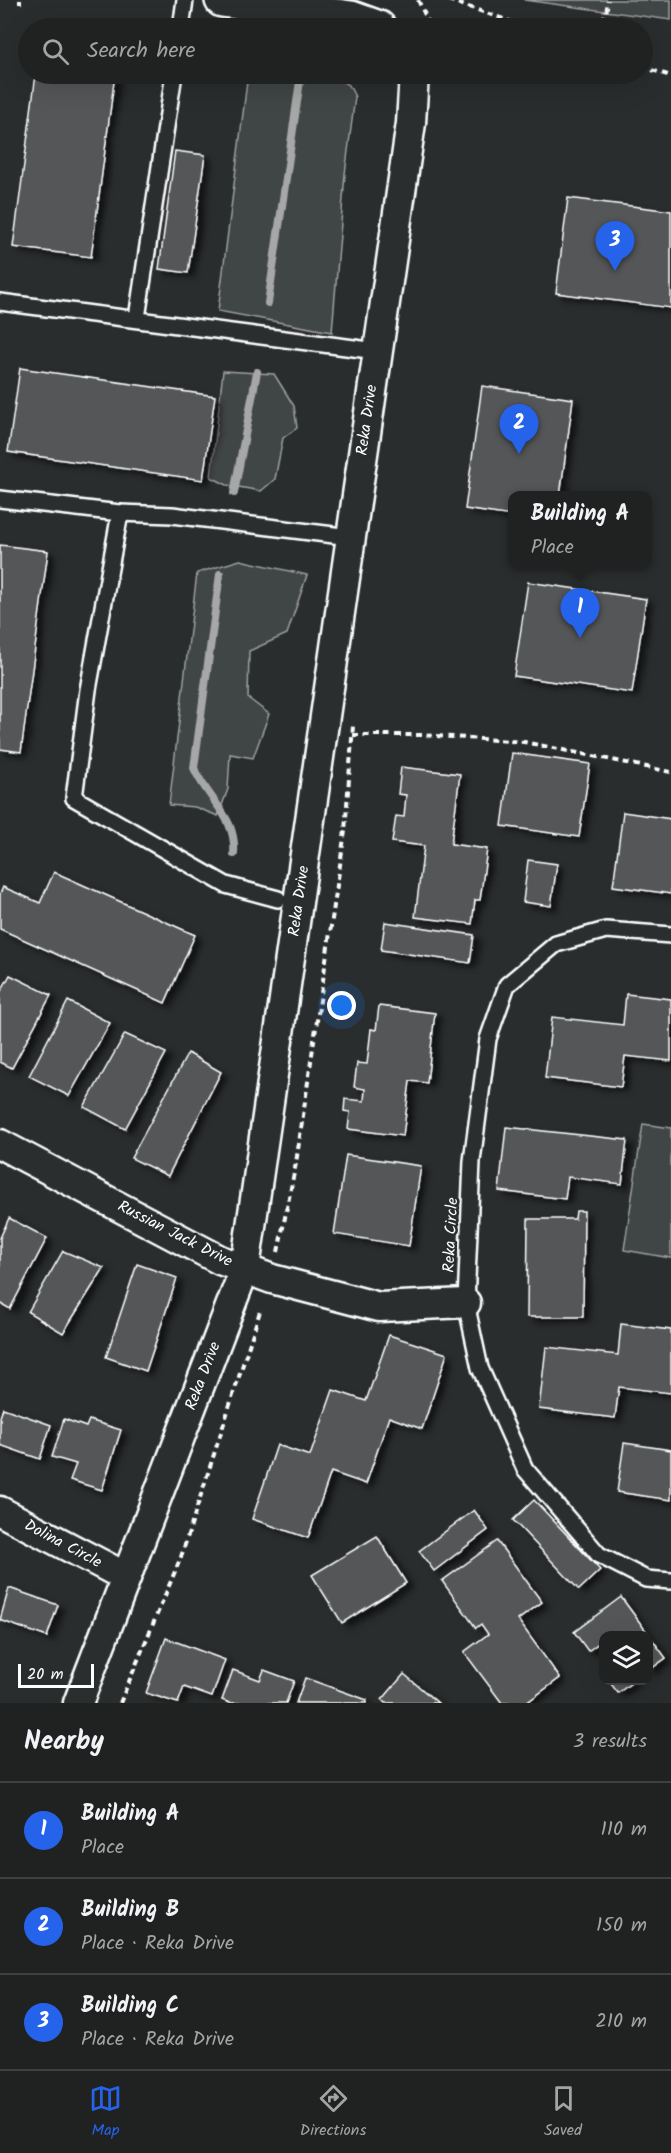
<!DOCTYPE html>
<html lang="en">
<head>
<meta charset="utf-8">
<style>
	body { margin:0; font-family:Kalam,sans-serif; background:#282a2a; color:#f1f3f6 }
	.controls { position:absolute; right:18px; bottom:18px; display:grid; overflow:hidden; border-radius:12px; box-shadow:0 6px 24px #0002 }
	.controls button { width:54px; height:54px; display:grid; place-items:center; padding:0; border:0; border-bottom:2px solid #3d3f40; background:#202222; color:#f1f3f6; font:30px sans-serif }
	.scale { position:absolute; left:18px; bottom:15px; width:76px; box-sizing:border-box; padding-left:6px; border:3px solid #fff; border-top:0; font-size:16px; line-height:21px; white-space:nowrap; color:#fff; -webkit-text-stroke:4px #2a2d2e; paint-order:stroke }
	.you { position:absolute; left:342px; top:1006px; width:21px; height:21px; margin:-15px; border:4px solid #fff; border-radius:50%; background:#1a73e8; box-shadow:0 0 0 9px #1a73e833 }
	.badge { display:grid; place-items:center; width:39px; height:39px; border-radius:50%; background:#2563eb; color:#fff; font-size:20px; font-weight:700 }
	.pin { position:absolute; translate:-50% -50px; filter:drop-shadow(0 2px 3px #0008) }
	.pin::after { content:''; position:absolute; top:32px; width:21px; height:18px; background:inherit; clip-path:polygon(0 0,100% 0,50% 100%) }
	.popup { position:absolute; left:508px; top:491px; width:144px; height:78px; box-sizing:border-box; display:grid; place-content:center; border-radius:12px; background:#202222; filter:drop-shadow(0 2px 4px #0005); font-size:20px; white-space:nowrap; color:#a2a4a5 }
	.popup b { font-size:22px; color:#f1f3f6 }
	.popup::after { content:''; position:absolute; left:50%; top:100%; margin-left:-12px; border:12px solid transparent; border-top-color:#202222 }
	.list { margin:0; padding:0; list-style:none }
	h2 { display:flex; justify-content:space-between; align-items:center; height:78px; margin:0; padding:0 24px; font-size:26px }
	h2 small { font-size:20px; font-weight:400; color:#a2a4a5 }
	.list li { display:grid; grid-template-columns:39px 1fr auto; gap:18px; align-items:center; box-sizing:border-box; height:96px; padding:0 24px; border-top:2px solid #3d3f40 }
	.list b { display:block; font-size:22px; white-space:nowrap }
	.list p { margin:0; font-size:20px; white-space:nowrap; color:#a2a4a5 }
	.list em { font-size:20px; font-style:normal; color:#a2a4a5 }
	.icon { flex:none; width:33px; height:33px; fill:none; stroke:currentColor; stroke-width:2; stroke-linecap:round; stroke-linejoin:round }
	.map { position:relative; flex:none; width:671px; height:1703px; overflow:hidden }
	.search { position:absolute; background:#202222; box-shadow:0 6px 24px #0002; left:18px; right:18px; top:18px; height:66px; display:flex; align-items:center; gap:15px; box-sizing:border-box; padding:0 21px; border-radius:33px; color:#a2a4a5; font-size:22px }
	.sheet { height:366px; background:#202222 }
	nav { display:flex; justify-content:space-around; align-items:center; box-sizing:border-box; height:84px; border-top:2px solid #3d3f40; background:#202222; font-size:16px; color:#a2a4a5 }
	nav a { display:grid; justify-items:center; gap:3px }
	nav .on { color:#2563eb }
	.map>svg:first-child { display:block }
	.green { fill:#414445; stroke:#a0a2a2; stroke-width:1.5 }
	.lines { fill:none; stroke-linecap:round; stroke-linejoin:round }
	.stream { stroke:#a6a7a7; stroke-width:8 }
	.building { fill:#555758; stroke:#fff; stroke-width:1.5; filter:url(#shadow) }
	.service-casing { stroke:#fff; stroke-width:20 }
	.minor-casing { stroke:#fff; stroke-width:33 }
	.tertiary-casing { stroke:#fff; stroke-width:38 }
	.path { stroke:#fff; stroke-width:4; stroke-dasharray:6 4.5; stroke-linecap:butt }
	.service { stroke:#2a2d2e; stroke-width:15 }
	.minor { stroke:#2a2d2e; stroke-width:28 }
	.tertiary { stroke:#2a2d2e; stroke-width:33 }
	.labels { text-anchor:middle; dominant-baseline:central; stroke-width:5; stroke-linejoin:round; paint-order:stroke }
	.street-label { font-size:16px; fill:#fff; stroke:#2a2d2e }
</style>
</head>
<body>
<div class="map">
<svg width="671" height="1703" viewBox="0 0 671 1703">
	<defs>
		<filter id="shadow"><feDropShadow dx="6" dy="4" stdDeviation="3" flood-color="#0009"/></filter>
	</defs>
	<rect width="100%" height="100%" fill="#2a2d2e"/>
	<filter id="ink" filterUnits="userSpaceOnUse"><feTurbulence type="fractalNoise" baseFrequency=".0167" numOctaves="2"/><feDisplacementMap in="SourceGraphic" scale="12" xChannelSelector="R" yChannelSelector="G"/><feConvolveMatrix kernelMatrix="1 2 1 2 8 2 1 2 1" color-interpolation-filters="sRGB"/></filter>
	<g filter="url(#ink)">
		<g class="green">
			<polygon points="524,0 671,0 671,20"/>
			<polygon points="248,74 333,76 349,85 355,97 345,174 332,332 218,311"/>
			<polygon points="223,371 274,374 294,406 297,428 283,438 275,479 261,491 227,485 211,477"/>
			<polygon points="240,560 307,575 287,634 249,651 248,698 269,714 253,758 230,754 228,789 218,816 195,807 169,805 197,573"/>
			<polygon points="643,1124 671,1128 671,1258 624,1250"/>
		</g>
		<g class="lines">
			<g class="stream">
				<polyline points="268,303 301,74"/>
				<polyline points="234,493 257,372"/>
				<path d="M220 574 194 768C208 801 237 816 234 854"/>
			</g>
		</g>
		<g class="building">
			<polygon points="36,74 115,74 91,257 13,247"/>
			<polygon points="175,151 205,155 188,273 159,269"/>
			<polygon points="568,198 671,211 671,308 556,293"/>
			<polygon points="20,368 215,396 203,480 8,452"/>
			<polygon points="482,386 573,399 560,496 512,496 512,516 465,509"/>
			<polygon points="0,545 48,551 21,752 0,749"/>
			<polygon points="528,582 646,599 632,693 514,676"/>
			<polygon points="512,753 590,764 579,837 502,826"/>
			<polygon points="401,767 460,774 451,844 487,849 480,900 475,900 472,924 415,917 424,846 392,842 396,816 404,817 406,795 398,794"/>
			<polygon points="623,812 671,819 671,894 613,886"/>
			<polygon points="528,860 557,864 551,906 523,902"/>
			<polygon points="54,872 195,935 165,1003 0,929 0,894 3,887 40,903"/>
			<polygon points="385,922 474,935 470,963 381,950"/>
			<polygon points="10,975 51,995 12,1068 0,1062 0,993"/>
			<polygon points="626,994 671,999 671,1061 625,1056 621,1087 545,1078 552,1017 623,1025"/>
			<polygon points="68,1001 110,1023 69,1096 29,1076"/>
			<polygon points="379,1006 435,1013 427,1083 410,1081 403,1136 348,1129 350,1112 344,1111 345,1099 364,1101 365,1089 354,1087 357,1063 367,1064 371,1029 376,1030"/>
			<polygon points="125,1034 166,1053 125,1129 84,1107"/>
			<polygon points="188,1053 221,1072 168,1176 131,1158"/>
			<polygon points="506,1127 627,1140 622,1184 568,1177 565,1199 499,1191"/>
			<polygon points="346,1155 421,1166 409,1246 334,1234"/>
			<polygon points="576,1211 584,1211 583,1317 527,1317 528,1219 575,1219"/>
			<polygon points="9,1218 47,1238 10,1309 0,1303 0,1238"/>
			<polygon points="63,1251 104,1268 63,1333 28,1312"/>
			<polygon points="137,1264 177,1278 146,1371 106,1357"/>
			<polygon points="621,1324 671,1330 671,1393 619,1387 615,1418 539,1409 546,1347 618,1355"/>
			<polygon points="389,1335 447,1354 422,1429 389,1417 366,1484 331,1472 308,1538 252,1519 277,1445 310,1456 333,1390 366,1401"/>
			<polygon points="3,1408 51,1425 40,1459 0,1445 0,1417"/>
			<polygon points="64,1419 86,1427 89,1420 121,1430 102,1490 70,1480 76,1464 52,1457"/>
			<polygon points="624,1443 671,1450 671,1500 617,1492"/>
			<polygon points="534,1500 600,1570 579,1590 513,1520"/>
			<polygon points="474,1510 488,1530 434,1571 419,1551"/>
			<polygon points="377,1536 406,1583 342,1623 312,1575"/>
			<polygon points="497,1541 542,1602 518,1620 560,1678 526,1703 502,1703 464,1652 488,1634 481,1624 476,1628 442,1581"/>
			<polygon points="9,1588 58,1605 47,1637 0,1620"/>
			<polygon points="621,1597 666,1658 648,1671 648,1636 604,1636 604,1648 600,1642 588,1651 574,1632"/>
			<polygon points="166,1638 225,1660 212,1697 184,1687 178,1703 146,1693"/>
			<polygon points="233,1670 260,1680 264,1670 294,1681 286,1703 230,1703 222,1700"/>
			<polygon points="404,1674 438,1703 385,1703 382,1700"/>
			<polygon points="305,1678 367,1700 366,1703 296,1703"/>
			<polygon points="608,1680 635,1680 618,1693"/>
		</g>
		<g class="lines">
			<defs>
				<g id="service">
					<polyline points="181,28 185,0"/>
					<polyline points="0,302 377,351"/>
					<polyline points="137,318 174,74"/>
					<polyline points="0,499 120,513"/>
					<polyline points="278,899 226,885 74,798 88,690 120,513 172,515 350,537"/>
					<polyline points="671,935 606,930 556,944 507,985 488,1039 472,1161 466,1303 480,1368 525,1469 599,1555 646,1579 671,1581"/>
				</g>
				<g id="minor">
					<polyline points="0,1144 220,1260 272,1279 379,1307 466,1303"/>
					<polyline points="0,1511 126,1577"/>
					<polyline points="78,1703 245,1268 411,123 414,74"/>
				</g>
				<polyline id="tertiary" points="222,0 351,18 379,28"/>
			</defs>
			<use href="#service" class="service-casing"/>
			<use href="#minor" class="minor-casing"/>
			<use href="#tertiary" class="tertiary-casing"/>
			<g class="path">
				<polyline points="418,0 431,28"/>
				<polyline points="448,0 530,28"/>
				<polyline points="20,4 20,0"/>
				<polyline points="594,28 606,14 608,0"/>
				<polyline points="642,67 671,76"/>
				<polyline points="353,735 423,735 524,742 671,772"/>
				<polyline points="278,1252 296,1163 345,831 353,726"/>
				<polyline points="120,1703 181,1557 261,1308"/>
			</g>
			<use href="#service" class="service"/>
			<use href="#minor" class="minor"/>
			<use href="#tertiary" class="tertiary"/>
		</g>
	</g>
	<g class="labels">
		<g class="street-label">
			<text transform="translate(367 420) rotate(-82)">Reka Drive</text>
			<text transform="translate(299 901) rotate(-82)">Reka Drive</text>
			<text transform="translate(175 1234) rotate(27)">Russian Jack Drive</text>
			<text transform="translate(451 1235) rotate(-87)">Reka Circle</text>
			<text transform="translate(203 1376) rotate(-69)">Reka Drive</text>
			<text transform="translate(63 1544) rotate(28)">Dolina Circle</text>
		</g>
	</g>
</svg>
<div class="controls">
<button><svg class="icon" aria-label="layers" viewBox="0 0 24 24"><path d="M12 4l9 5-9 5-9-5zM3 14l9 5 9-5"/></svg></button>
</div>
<div class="scale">20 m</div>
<div class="you"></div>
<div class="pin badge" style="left:580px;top:638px">1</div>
<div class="popup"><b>Building A</b>Place</div>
<div class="pin badge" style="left:519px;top:454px">2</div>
<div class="pin badge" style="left:615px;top:271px">3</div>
<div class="search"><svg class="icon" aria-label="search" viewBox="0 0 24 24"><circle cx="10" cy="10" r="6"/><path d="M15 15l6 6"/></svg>Search here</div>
</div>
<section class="sheet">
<h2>Nearby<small>3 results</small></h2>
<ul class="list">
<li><span class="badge">1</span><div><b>Building A</b><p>Place</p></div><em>110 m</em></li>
<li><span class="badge">2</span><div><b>Building B</b><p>Place · Reka Drive</p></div><em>150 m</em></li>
<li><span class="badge">3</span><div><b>Building C</b><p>Place · Reka Drive</p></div><em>210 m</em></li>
</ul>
</section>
<nav>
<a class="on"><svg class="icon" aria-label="map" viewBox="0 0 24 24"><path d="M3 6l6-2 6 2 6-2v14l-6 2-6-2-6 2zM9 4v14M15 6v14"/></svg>Map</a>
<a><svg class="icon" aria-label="directions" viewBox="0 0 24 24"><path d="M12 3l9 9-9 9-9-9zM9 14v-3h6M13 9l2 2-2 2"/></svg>Directions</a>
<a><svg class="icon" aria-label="saved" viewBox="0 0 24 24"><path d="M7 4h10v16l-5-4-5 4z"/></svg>Saved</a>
</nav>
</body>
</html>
